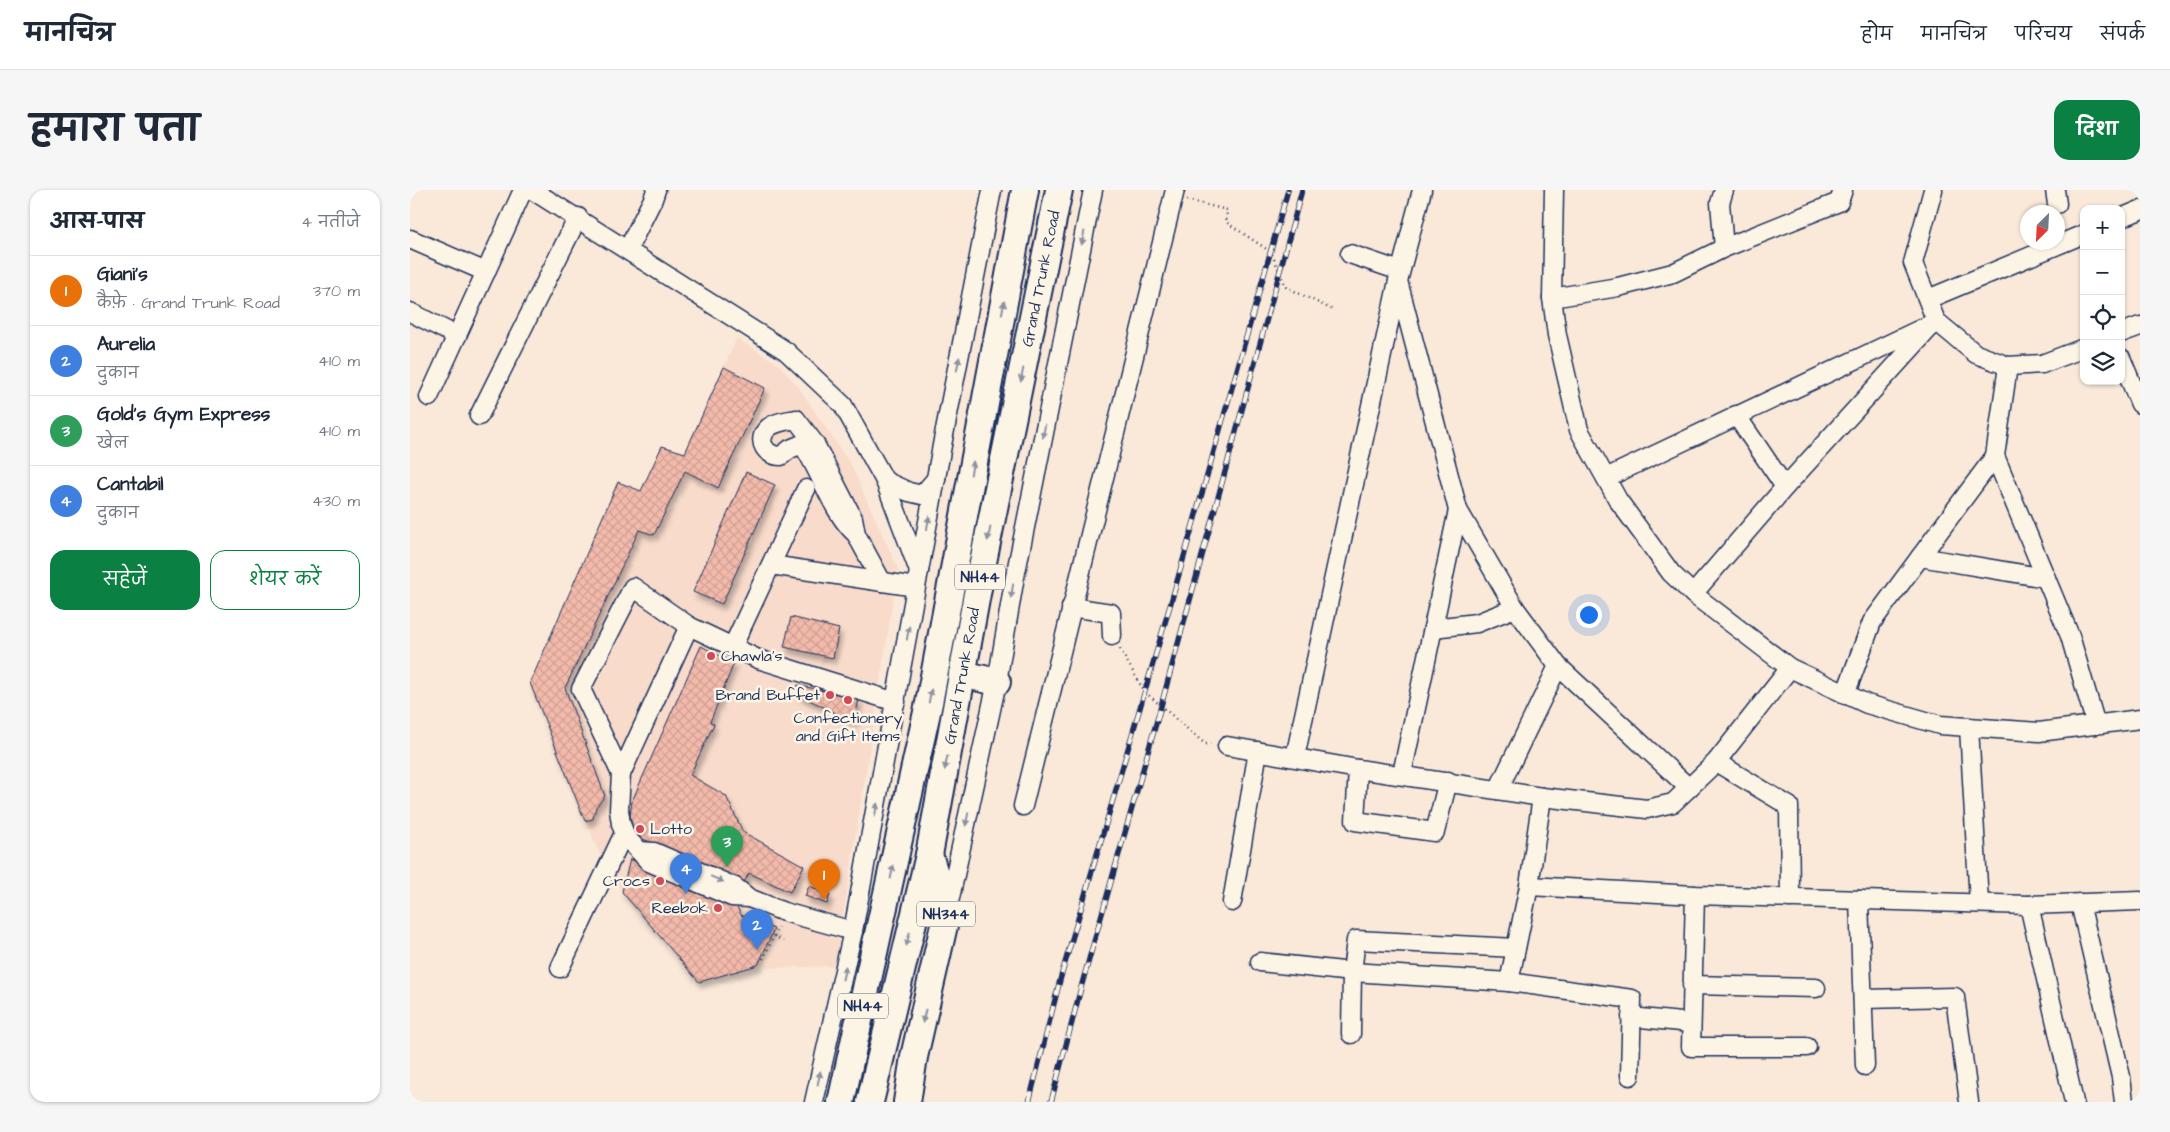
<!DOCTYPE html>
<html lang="hi">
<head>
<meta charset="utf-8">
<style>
	body { margin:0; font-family:"Architects Daughter","Playpen Sans Deva",sans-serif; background:#f6f6f7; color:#1f2937 }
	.controls { position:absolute; right:15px; top:15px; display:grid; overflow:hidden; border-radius:10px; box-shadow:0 1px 4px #0004 }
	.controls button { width:45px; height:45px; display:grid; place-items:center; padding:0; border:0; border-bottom:1px solid #e0e1e3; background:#fff; color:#1f2937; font:25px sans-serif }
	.compass { position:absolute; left:1610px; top:15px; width:45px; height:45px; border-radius:50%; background:#fff; box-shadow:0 1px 4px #0004; rotate:204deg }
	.you { position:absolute; left:1178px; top:424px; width:18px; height:18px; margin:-12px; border:4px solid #fff; border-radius:50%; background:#1a73e8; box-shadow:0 0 0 8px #1a73e833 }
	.badge { display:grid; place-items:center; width:32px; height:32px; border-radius:50%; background:#0b8043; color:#fff; font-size:16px; font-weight:700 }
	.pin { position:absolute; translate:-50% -41px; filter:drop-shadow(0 1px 2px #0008) }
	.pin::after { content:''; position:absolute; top:26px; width:18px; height:15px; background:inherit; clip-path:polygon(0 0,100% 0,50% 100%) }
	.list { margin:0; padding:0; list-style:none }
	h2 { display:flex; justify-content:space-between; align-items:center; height:65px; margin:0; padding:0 20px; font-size:21px }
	h2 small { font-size:16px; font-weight:400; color:#747a83 }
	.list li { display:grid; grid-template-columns:32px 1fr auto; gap:15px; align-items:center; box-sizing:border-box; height:70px; padding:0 20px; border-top:1px solid #e0e1e3 }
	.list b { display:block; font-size:19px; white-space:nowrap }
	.list p { margin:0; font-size:16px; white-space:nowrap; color:#747a83 }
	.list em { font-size:16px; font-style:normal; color:#747a83 }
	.actions { display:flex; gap:10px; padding:15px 20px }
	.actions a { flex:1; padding:11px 0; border:1px solid #0b8043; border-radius:15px; text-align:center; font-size:18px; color:#0b8043 }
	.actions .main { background:#0b8043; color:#fff }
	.icon { flex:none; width:28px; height:28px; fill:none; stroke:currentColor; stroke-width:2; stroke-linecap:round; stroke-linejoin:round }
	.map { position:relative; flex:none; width:1730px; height:912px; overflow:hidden; border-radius:15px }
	header { display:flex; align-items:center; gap:30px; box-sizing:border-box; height:70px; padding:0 25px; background:#fff; border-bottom:1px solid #e0e1e3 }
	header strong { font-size:24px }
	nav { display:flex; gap:28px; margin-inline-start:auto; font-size:18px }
	.intro { display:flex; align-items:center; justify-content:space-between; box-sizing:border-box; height:120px; padding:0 30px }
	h1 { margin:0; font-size:35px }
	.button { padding:12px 22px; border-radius:15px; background:#0b8043; color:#fff; font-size:18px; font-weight:700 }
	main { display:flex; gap:30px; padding:0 30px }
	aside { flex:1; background:#fff; border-radius:15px; box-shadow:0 1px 4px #0004 }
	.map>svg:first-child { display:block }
	.built { fill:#f8dbcb }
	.building { fill:url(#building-cross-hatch); stroke:#1b2f5e; filter:url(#shadow) }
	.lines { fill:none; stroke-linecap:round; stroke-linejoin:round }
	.minor-casing { stroke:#1b2f5e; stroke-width:21 }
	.highway-casing { stroke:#1b2f5e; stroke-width:30 }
	.path { stroke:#1b2f5e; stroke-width:2.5; stroke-dasharray:1 4; stroke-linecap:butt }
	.minor { stroke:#fcf5e5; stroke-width:18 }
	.highway { stroke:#fcf5e5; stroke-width:26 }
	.rail-casing { stroke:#1b2f5e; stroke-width:5.5 }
	.rail { stroke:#fcf5e5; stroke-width:4; stroke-dasharray:11; stroke-linecap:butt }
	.oneway { fill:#8c92a2 }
	.poi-dot { fill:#d1495b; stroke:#fcf5e5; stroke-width:2 }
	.labels { text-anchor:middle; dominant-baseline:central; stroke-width:5; stroke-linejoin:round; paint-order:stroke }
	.shield { fill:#fcf5e5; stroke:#5e6a86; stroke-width:1 }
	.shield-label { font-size:15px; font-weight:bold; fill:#1b2f5e }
	.street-label { font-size:16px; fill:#1b2f5e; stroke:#fcf5e5 }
	.poi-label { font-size:16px; fill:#1b2f5e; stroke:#fcf5e5; text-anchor:end }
</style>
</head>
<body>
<header>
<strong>मानचित्र</strong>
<nav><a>होम</a><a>मानचित्र</a><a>परिचय</a><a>संपर्क</a></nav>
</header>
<div class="intro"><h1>हमारा पता</h1><a class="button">दिशा</a></div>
<main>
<aside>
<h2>आस-पास<small>4 नतीजे</small></h2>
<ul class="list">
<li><span class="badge" style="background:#e8710a">1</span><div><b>Giani's</b><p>कैफ़े · Grand Trunk Road</p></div><em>370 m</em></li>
<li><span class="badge" style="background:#3f7fe0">2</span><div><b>Aurelia</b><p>दुकान</p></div><em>410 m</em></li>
<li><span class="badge" style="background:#2e9e5b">3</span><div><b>Gold's Gym Express</b><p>खेल</p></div><em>410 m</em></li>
<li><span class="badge" style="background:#3f7fe0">4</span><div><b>Cantabil</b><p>दुकान</p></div><em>430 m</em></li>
</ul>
<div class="actions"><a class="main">सहेजें</a><a>शेयर करें</a></div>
</aside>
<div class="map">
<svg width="1730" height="912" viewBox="0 0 1730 912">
	<defs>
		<pattern id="building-cross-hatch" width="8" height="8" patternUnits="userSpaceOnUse" patternTransform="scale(1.25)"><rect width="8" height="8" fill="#f3baaa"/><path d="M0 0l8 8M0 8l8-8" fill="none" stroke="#d0a095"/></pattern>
		<filter id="shadow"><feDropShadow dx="3" dy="5.5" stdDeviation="2.5" flood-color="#0004"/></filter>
	</defs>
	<rect width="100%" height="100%" fill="#fae9d9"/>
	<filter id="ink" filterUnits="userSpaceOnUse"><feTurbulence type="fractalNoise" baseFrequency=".02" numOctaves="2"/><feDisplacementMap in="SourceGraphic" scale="10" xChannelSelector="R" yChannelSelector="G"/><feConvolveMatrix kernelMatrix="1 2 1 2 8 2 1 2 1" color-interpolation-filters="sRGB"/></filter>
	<g filter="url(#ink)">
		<polygon class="built" points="327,148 368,174 387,195 441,275 488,379 425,776 361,778 348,775 289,792 212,702 194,675 120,493 208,292 231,301 252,256 275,262"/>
		<g class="building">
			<polygon points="314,177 355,198 308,298 275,281 244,345 229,340 155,498 195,606 186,617 183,629 175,631 120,493 208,292 231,301 252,256 275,263"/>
			<polygon points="336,282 365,295 312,414 283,402"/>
			<polygon points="381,427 429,439 423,468 374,457"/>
			<polygon points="291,456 324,473 300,532 304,534 280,585 316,606 333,642 394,676 380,702 339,683 334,692 231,648 223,640 220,626 222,611"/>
			<polygon points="388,495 449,509 444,532 385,503"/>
			<polygon points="220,669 326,715 331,725 364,739 348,775 289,792 212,702"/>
			<polygon points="399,696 420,704 417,714 395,706"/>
		</g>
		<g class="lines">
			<defs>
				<g id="minor">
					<polyline points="122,0 376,161 433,215 475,291 509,381"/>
					<polyline points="1144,0 1142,108 1147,145 1169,240 1208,310 1261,383 1283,404 1380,478 1457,514 1530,535 1629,542 1730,529"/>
					<polyline points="1314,0 1310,13 1314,58"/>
					<polyline points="1523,0 1503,73 1526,131 1566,164 1598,176 1632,174 1674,158"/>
					<polyline points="1645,0 1647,14"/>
					<polyline points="1711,28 1730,20"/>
					<polyline points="0,49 76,82"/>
					<polyline points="218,59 243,9 246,0"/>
					<polyline points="940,64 990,81"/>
					<polyline points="988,91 1048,320 1105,418 1148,476 1279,598"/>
					<polyline points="1142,108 1208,97 1263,83 1314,58 1429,12 1433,0"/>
					<polyline points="1518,109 1674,44"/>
					<polyline points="0,122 47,146"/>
					<polyline points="1711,143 1730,136"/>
					<polyline points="1711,168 1730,214"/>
					<polyline points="1598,176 1585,266 1660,446 1686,535"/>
					<polyline points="19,207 113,0"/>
					<polyline points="1326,225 1375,297"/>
					<polyline points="69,226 168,27"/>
					<polyline points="1196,288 1519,135"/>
					<polyline points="475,291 499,302 512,305 526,289"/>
					<path d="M446 344C422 323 411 281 392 254L380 259 371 266C356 266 345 251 358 238 365 232 376 231 386 229L405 254 443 328 446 344 472 392"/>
					<polyline points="1510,367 1636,388"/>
					<polyline points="361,375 506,397"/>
					<polyline points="1283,404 1375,297 1526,131"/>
					<polyline points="661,417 701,423 702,446"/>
					<polyline points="279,436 348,469 486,512"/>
					<polyline points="1023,438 1067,433 1105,418"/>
					<polyline points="323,456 396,299"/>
					<polyline points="1435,505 1462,432 1585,266"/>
					<polyline points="1559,537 1569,713"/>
					<polyline points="817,556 948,579 1132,607 1237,619 1263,613 1306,572 1380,478"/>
					<polyline points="885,567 988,91 1012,0"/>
					<polyline points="1306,572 1379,616 1380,708"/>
					<polyline points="948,579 945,631 1025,642 1038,591"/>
					<polyline points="211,584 279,436 223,397 171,499 211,584 209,620 211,634 216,647 229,661"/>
					<polyline points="992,584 1048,320"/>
					<polyline points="1088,600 1148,476"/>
					<polyline points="613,616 765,0"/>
					<polyline points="1119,696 1285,705 1619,715 1730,711"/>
					<polyline points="1285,705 1281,857 1397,857"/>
					<polyline points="339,708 325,697 244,662 229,661 239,672 322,707 339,708 374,722 443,741"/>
					<polyline points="1449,710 1455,876"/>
					<polyline points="822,712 848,561"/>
					<polyline points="1670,713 1711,887 1714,912"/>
					<polyline points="1619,715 1664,912"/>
					<polyline points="538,717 587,492 604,392 683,0"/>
					<polyline points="850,772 942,782 1099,792 1222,809 1220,886"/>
					<polyline points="150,778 214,643"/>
					<polyline points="1099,792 1119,696 1132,607"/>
					<polyline points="1282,795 1406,798"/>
					<polyline points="1453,809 1545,807 1559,912"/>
					<polyline points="1221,827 1281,833"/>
					<polyline points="941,844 942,782 946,750 1106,758"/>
					<polyline points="404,912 443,741 533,250 582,0"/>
				</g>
				<g id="highway">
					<polyline points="552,484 587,492"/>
					<polyline points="431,912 519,513 615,0"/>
					<path id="s1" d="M460 912 519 665 571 382 649 0"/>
					<polyline points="497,912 504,867 537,722 519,665"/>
				</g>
			</defs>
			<use href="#minor" class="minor-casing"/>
			<use href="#highway" class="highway-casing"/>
			<g class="path">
				<polyline points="777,10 817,20 816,32 861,62 876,97 923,120"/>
				<polyline points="710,459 734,501 795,554 801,554"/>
				<polyline points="364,746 373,751"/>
				<polyline points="353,769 368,737"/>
			</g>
			<use href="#minor" class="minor"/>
			<use href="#highway" class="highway"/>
			<defs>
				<g id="rail">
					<polyline points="619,912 650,790 764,402 878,0"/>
					<polyline points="641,912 672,794 751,516 892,0"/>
				</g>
			</defs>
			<use href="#rail" class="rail-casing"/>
			<use href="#rail" class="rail"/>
		</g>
		<defs><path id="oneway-solid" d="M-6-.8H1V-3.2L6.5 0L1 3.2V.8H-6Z" transform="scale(1.25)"/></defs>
		<g class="oneway">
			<use href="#oneway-solid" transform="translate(673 48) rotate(101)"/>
			<use href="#oneway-solid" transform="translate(593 118) rotate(-79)"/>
			<use href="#oneway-solid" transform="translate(548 174) rotate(-79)"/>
			<use href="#oneway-solid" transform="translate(612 185) rotate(101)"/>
			<use href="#oneway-solid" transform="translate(634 241) rotate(101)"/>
			<use href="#oneway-solid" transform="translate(562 278) rotate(-79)"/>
			<use href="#oneway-solid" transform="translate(518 333) rotate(-80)"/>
			<use href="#oneway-solid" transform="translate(579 344) rotate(102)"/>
			<use href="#oneway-solid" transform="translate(602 401) rotate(100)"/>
			<use href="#oneway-solid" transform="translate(498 443) rotate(-80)"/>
			<use href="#oneway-solid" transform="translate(520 506) rotate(-80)"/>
			<use href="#oneway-solid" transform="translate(536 573) rotate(101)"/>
			<use href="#oneway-solid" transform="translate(466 620) rotate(-79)"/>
			<use href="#oneway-solid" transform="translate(557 629) rotate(102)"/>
			<use href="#oneway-solid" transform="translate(482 682) rotate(-78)"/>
			<use href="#oneway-solid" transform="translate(307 689) rotate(23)"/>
			<use href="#oneway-solid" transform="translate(498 749) rotate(104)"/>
			<use href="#oneway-solid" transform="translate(434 783) rotate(-77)"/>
			<use href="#oneway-solid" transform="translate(514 826) rotate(103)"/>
			<use href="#oneway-solid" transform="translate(409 888) rotate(-78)"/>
		</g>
	</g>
	<g class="poi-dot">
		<circle cx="301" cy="466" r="5"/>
		<circle cx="420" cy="505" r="5"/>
		<circle cx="438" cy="510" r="5"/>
		<circle cx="230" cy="639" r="5"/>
		<circle cx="250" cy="691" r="5"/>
		<circle cx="308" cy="718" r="5"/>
	</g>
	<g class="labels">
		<g class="shield">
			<rect x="545" y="374.5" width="50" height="25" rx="4"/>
			<rect x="507" y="711.5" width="58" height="25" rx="4"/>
			<rect x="428" y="803.5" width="50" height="25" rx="4"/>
		</g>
		<g class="shield-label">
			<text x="570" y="387">NH44</text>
			<text x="536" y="724">NH344</text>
			<text x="453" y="816">NH44</text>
		</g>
		<g class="street-label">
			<text stroke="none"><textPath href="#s1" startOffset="841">Grand Trunk Road</textPath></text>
			<text stroke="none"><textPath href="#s1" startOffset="436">Grand Trunk Road</textPath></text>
		</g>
		<g class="poi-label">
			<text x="311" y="466" text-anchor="start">Chawla's</text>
			<text x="410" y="505">Brand Buffet</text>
			<text x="438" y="528" text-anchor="middle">Confectionery<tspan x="438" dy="18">and Gift Items</tspan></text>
			<text x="240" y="639" text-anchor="start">Lotto</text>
			<text x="240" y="691">Crocs</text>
			<text x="298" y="718">Reebok</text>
		</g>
	</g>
</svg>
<div class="controls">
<button>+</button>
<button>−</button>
<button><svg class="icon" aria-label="locate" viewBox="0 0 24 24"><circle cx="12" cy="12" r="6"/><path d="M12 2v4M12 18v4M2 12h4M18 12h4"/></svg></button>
<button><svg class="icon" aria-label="layers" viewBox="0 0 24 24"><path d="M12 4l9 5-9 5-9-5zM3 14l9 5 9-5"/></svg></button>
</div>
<svg class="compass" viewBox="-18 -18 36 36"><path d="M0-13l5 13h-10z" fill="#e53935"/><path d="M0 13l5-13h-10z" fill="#747a83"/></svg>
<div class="you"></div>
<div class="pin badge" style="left:414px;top:710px;background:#e8710a">1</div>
<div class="pin badge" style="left:347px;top:760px;background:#3f7fe0">2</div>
<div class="pin badge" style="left:317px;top:677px;background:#2e9e5b">3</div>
<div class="pin badge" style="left:276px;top:704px;background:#3f7fe0">4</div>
</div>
</main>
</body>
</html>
